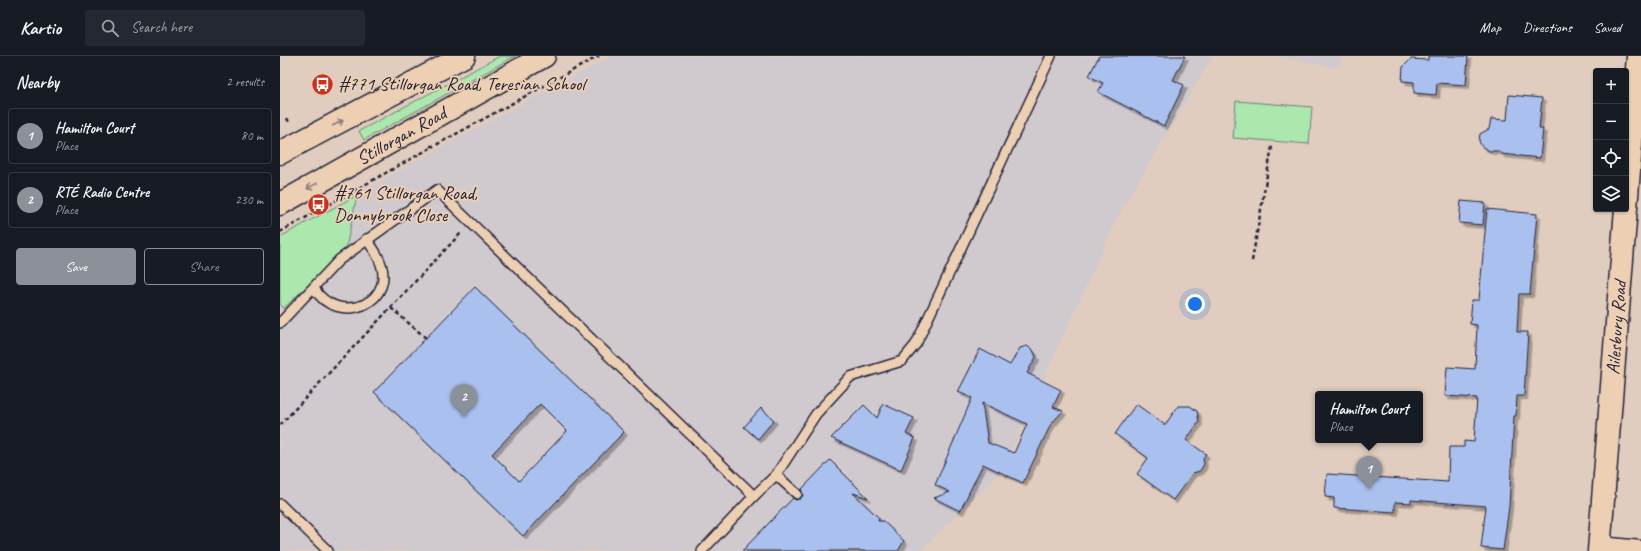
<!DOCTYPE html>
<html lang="en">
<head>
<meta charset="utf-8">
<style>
	body { margin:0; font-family:Caveat,sans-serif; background:#242831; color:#f1f3f6 }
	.controls { position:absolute; right:12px; top:12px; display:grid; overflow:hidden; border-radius:4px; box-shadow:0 1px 3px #0004 }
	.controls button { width:36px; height:36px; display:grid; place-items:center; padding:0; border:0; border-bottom:1px solid #363941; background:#171b24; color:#f1f3f6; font:20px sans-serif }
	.you { position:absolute; left:915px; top:248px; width:14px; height:14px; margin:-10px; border:3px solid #fff; border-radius:50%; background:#1a73e8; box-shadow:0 0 0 6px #1a73e833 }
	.badge { display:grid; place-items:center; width:26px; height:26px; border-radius:50%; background:#8c9099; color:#fff; font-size:13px; font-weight:700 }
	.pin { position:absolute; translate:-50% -33px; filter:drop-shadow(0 1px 2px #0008) }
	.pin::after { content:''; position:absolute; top:21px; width:14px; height:12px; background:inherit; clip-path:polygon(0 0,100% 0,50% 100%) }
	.popup { position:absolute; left:1035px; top:335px; width:108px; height:52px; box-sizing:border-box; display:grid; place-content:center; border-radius:4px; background:#171b24; filter:drop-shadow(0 1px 3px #0005); font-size:13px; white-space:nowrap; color:#9ea1a6 }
	.popup b { font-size:15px; color:#f1f3f6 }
	.popup::after { content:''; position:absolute; left:50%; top:100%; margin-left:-8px; border:8px solid transparent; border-top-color:#171b24 }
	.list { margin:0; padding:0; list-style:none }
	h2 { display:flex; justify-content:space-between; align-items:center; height:52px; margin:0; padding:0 16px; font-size:17px }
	h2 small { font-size:13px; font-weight:400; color:#9ea1a6 }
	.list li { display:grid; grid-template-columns:26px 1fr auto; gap:12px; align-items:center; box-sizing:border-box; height:56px; margin:0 8px 8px; padding:0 8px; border:1px solid #363941; border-radius:4px }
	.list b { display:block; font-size:15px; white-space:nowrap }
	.list p { margin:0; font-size:13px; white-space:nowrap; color:#9ea1a6 }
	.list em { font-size:13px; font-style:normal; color:#9ea1a6 }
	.actions { display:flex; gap:8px; padding:12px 16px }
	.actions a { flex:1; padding:9px 0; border:1px solid #8c9099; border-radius:4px; text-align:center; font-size:14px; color:#8c9099 }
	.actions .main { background:#8c9099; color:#fff }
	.icon { flex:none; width:22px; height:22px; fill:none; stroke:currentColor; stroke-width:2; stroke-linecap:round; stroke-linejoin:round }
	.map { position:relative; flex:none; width:1361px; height:495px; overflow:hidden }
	header { display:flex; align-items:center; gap:24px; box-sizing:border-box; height:56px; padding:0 20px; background:#171b24; border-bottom:1px solid #363941 }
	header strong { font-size:19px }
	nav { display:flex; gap:22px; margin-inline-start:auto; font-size:14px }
	.search { width:280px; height:36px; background:#242831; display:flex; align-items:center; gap:10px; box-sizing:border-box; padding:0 14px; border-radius:4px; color:#9ea1a6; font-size:15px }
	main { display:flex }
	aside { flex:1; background:#171b24 }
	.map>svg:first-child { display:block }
	.built { fill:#d0c9cd }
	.green { fill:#ace7ad; stroke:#678474 }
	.building { fill:#aac0ee; stroke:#22223b; fill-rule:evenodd; filter:url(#shadow) }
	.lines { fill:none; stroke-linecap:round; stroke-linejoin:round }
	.service-casing { stroke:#22223b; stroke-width:12 }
	.minor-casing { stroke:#22223b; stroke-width:21 }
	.secondary-casing { stroke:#22223b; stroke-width:25 }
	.path { stroke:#22223b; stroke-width:2.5; stroke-dasharray:4 3; stroke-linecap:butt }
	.service { stroke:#edd0b3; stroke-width:9 }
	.minor { stroke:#edd0b3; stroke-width:18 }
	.secondary { stroke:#edd0b3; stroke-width:22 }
	.oneway { stroke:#887977 }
	.labels { text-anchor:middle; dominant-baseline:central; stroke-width:3.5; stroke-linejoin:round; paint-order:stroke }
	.poi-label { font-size:19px; fill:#22223b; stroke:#edd0b3; text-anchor:start }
	.street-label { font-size:19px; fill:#22223b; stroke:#edd0b3 }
</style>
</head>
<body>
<header>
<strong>Kartio</strong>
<div class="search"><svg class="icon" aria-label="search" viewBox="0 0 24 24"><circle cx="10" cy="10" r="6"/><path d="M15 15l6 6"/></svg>Search here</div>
<nav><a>Map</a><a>Directions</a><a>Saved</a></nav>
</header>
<main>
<aside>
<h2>Nearby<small>2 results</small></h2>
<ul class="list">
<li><span class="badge">1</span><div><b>Hamilton Court</b><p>Place</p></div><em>80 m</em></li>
<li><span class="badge">2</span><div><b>RTÉ Radio Centre</b><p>Place</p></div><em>230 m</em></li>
</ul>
<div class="actions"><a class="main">Save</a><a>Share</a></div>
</aside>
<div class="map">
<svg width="1361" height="495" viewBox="0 0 1361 495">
	<defs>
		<filter id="shadow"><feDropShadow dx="3.5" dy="3.5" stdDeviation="0" flood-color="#0004"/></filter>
	</defs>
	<rect width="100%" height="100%" fill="#e0cdbf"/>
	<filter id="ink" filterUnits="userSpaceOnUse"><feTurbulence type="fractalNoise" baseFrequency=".025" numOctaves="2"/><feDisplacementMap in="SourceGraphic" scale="8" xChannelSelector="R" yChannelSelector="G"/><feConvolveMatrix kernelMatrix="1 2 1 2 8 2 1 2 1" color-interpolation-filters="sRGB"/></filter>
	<g filter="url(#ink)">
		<g class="built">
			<polygon points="332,0 933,0 839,158 721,416 640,495 0,495 0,181 180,81"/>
			<polygon points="996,0 1062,0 1058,12"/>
		</g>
		<g class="green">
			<polygon points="220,0 235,0 84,84 79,75"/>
			<polygon points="956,45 1032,51 1029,88 953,82"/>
			<polygon points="77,139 65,197 51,207 4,252 0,248 0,181"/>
		</g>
		<g class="building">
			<polygon points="819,0 905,0 893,24 904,29 884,70 818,36 823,27 809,20"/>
			<polygon points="1148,0 1188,0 1186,29 1157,27 1156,39 1134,37 1134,26 1122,25 1123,11 1131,3 1148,4"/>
			<polygon points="1229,39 1262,42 1259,73 1263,73 1260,102 1221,98 1219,95 1210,95 1202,91 1199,85 1200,78 1209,73 1211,63 1227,64"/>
			<polygon points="1181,145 1205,147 1203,169 1179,167"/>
			<polygon points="1207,153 1257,158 1250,238 1239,238 1237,276 1248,276 1244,340 1237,340 1236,360 1234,360 1229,451 1223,494 1201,492 1206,450 1131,444 1131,447 1115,446 1115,456 1054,452 1054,442 1045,441 1047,418 1168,426 1169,391 1184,391 1184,385 1194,386 1197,342 1165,340 1167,311 1195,313 1197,269 1190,268 1192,244 1199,244"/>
			<path d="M195 231 344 376 243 480 94 336ZM260 348 287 375 239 425 212 398Z"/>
			<path d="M747 290 753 294 756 301 747 317 781 334 773 351 783 355 771 368 743 427 703 408 680 455 654 442 670 436 655 429 692 342 678 336 700 293 730 309 740 292ZM702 347 747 368 734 397 708 387Z"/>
			<polygon points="603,348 634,362 626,378 635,382 621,414 551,382 584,349 597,362"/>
			<polygon points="856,348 885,369 898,350 910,350 917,355 919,366 906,384 926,398 923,402 924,408 920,415 913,417 893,444 857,418 868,402 835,378"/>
			<polygon points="481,352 494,364 478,383 464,371"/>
			<polygon points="550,404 588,442 573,437 599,462 598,465 603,465 624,485 618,495 462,495 513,442 516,444 521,442 523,439 521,434"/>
		</g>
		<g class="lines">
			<defs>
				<g id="service">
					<path d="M34 232C57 272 123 247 97 199 94 193 90 188 86 183"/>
					<polyline points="0,267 59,204 157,134 474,440 422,495"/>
					<polyline points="496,419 517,438"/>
					<polyline points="474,440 496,419 536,358 570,321 622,305 636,288 771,0"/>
					<polyline points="0,448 48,495"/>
				</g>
				<polyline id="minor" points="1320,490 1361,494"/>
				<g id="secondary">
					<polyline points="0,97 184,0"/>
					<path id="s1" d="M0 148 264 0"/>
					<path id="s2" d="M1319 495 1358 0"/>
				</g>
			</defs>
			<use href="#service" class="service-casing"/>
			<use href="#minor" class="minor-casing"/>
			<use href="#secondary" class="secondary-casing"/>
			<g class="path">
				<polyline points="7,62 10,68"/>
				<polyline points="150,90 154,90 319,0"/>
				<polyline points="0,176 154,90"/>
				<polyline points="972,205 992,90"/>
				<polyline points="111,252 146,282"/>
				<polyline points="0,369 181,177"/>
			</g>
			<use href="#service" class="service"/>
			<use href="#minor" class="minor"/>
			<use href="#secondary" class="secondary"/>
		</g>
		<defs><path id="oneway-shaft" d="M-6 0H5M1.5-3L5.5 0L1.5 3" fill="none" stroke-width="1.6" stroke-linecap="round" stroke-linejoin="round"/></defs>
		<g class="oneway">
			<use href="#oneway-shaft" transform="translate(58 67) rotate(-28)"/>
			<use href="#oneway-shaft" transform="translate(32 130) rotate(151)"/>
		</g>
	</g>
	<defs>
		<symbol id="bus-disc" viewBox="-11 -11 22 22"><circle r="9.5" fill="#c8321e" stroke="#edd0b3"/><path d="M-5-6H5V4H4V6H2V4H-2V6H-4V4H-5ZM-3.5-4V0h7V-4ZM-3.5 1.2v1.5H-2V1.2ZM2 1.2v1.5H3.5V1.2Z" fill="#fff"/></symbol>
	</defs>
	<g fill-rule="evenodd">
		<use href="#bus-disc" x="30" y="16" width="25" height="25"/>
		<use href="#bus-disc" x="26" y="136" width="25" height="25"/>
	</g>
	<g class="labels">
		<g class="poi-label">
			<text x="58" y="28">#771 Stillorgan Road, Teresian School</text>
			<text x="54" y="137">#761 Stillorgan Road,<tspan x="54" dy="22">Donnybrook Close</tspan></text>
		</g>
		<g class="street-label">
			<text stroke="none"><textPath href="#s1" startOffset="139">Stillorgan Road</textPath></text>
			<text stroke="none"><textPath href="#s2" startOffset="224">Ailesbury Road</textPath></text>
		</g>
	</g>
</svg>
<div class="controls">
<button>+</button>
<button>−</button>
<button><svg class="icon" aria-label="locate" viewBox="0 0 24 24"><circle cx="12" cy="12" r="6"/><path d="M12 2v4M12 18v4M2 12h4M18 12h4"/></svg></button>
<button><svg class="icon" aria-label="layers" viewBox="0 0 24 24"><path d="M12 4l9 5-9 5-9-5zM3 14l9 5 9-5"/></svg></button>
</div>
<div class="you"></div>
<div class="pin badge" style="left:1089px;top:433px">1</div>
<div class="popup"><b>Hamilton Court</b>Place</div>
<div class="pin badge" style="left:184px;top:361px">2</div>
</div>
</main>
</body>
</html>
